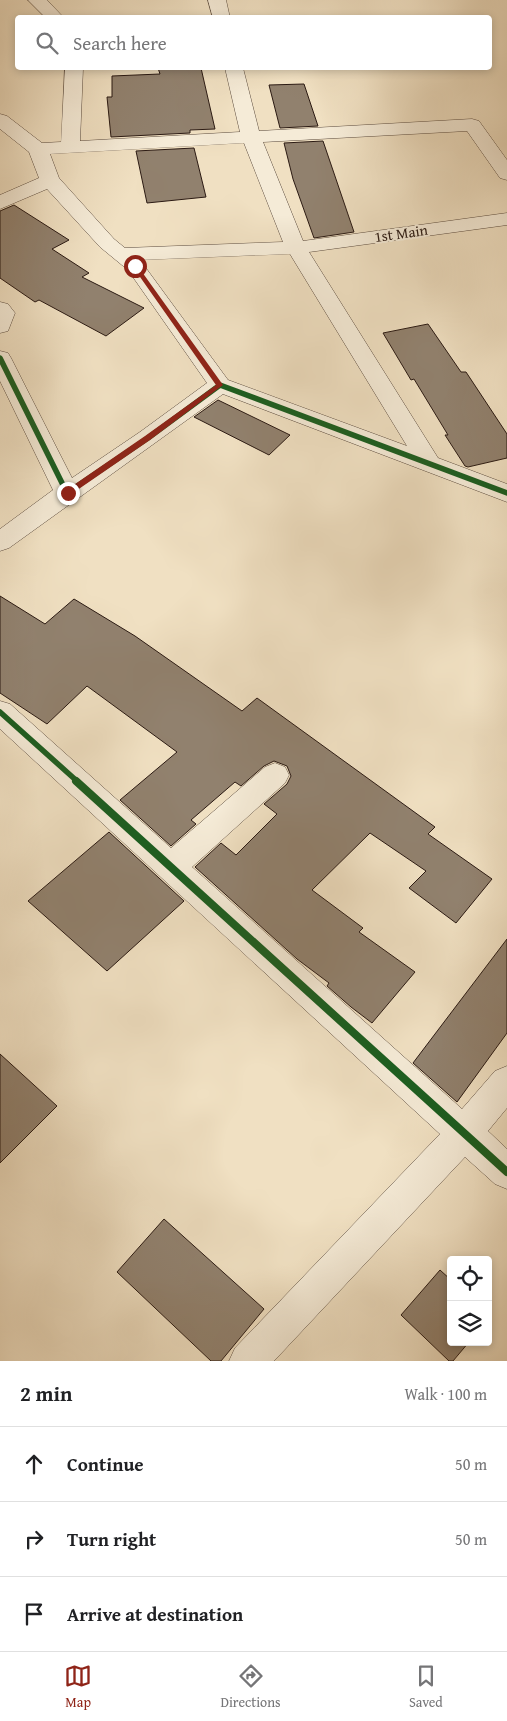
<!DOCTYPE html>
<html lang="en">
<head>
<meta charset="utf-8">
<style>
	body { margin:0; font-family:"Gentium Book Plus",serif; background:#f2f2f2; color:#202124 }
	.controls { position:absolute; right:15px; bottom:15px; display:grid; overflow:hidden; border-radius:5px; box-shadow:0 2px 8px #0003 }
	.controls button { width:45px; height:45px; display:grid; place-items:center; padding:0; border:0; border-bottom:1px solid #e0e0e0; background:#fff; color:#202124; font:25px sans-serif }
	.stop { position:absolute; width:15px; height:15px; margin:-11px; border:4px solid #8f2418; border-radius:50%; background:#fff }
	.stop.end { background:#8f2418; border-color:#fff; box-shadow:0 1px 5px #0008 }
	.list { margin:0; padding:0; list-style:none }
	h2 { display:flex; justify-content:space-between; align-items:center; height:65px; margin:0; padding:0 20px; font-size:21px }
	h2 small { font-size:16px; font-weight:400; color:#757577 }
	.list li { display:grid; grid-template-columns:32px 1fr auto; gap:15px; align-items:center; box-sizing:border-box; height:75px; padding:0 20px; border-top:1px solid #e0e0e0 }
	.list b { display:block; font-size:19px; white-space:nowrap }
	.list em { font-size:16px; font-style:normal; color:#757577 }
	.icon { flex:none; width:28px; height:28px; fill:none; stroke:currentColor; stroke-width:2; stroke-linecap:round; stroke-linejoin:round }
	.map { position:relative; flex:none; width:507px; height:1361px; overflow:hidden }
	.search { position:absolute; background:#fff; box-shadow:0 2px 8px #0003; left:15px; right:15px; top:15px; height:55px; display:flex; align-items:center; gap:12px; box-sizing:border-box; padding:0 18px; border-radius:5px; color:#757577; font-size:19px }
	.sheet { height:290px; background:#fff }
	nav { display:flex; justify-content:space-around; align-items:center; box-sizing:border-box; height:70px; border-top:1px solid #e0e0e0; background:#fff; font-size:14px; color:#757577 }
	nav a { display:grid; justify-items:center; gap:2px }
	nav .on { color:#8f2418 }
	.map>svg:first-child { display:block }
	.building { fill:#91816e; stroke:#2b1a13 }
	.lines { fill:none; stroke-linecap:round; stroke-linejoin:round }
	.street-casing { stroke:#5c4c3f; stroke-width:1 }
	.street { fill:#f5ebd7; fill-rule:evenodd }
	.cycleway-far1-casing { stroke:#f5ebd7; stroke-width:9 }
	.cycleway-casing { stroke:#f5ebd7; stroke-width:11 }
	.cycleway-far1 { stroke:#1b5e20; stroke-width:5.5 }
	.cycleway { stroke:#1b5e20; stroke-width:8 }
	.route { fill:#8f2418 }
	.labels { text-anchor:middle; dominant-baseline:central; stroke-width:4; stroke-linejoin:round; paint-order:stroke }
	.far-street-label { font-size:15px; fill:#2b1a13; stroke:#f5ebd7 }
</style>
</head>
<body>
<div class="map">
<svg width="507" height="1361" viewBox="0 0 507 1361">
	<rect width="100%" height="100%" fill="#f0e0c2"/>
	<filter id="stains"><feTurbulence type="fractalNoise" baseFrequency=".004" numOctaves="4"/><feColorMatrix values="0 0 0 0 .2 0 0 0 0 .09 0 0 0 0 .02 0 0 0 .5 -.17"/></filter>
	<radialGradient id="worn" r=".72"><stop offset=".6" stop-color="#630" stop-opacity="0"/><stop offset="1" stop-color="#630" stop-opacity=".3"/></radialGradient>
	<g class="building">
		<polygon points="158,68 201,68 215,129 190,130 190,133 111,137 107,97 112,97 112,76 160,74"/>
		<polygon points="304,84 318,126 280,128 269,85"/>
		<polygon points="323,141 354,232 314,238 293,179 284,143"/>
		<polygon points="194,148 206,197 147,203 136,151"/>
		<polygon points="14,205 69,240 52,249 89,273 82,277 144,308 106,336 39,300 35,302 0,278 0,211"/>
		<polygon points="428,324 461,372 466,372 507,434 507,458 468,467 465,466 445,435 448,435 414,379 411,380 383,333"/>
		<polygon points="218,400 290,435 269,455 194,417"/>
		<polygon points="0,596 45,624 74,599 135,636 242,711 257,698 435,827 428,834 492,879 456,923 409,888 426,871 370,833 312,890 363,928 359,932 415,972 372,1023 351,1007 327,986 329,983 297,959 195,867 221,843 236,855 277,814 264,804 287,784 291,776 287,766 274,761 264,766 241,786 235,782 191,820 196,824 171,846 120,800 177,752 87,686 47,724 0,693"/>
		<polygon points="109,832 184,901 107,971 28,901"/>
		<polygon points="507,939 507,1033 457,1102 413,1063"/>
		<polygon points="0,1054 57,1106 0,1163"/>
		<polygon points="164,1219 264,1309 221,1361 211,1361 117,1272"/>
		<polygon points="440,1270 451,1280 451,1342 469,1342 453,1361 449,1361 401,1315"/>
	</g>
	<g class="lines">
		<defs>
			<g id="street">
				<polygon points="28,0 47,0 64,18 46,18"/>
				<polygon points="208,0 226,0 230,18 213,18"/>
				<path d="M65 68H83L80 141 240 132 225 68H243L259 131 472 119 479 121 507 160V180L500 178 467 131 263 142 303 241 507 213V225L309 252 438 458 507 484V502L223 394 9 548 0 551V529L53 490 0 381V351L8 353 11 358 72 478 140 432 207 383 128 270 100 247 47 189 0 209V195L39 178 29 152 0 129V114L7 116 42 143 61 142ZM244 143 283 242 125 248 114 239 59 178 50 154ZM290 254 407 446 228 380 140 260Z"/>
				<polygon points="0,302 8,304 15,313 8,331 0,333"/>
				<polygon points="0,701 10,704 171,848 265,767 275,763 285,767 289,775 285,783 192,867 462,1109 495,1071 507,1066 507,1108 488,1131 507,1149 507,1189 495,1184 465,1157 274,1361 229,1361 235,1348 440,1134 0,729"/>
			</g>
		</defs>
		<use href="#street" class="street-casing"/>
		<use href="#street" class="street"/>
		<defs>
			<g id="cycleway-far1">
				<polyline points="0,358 67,493 148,438 220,385 507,493"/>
				<polyline points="0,712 78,782"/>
			</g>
			<polyline id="cycleway" points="76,781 507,1172"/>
		</defs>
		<use href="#cycleway-far1" class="cycleway-far1-casing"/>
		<use href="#cycleway" class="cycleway-casing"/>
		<use href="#cycleway-far1" class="cycleway-far1"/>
		<use href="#cycleway" class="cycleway"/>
	</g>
	<polygon class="route" points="133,265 137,265 223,385 150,440 70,495 65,495 65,491 145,436 216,385 133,267"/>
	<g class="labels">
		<g class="far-street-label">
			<text transform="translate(401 233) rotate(-8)">1st Main</text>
		</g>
	</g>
	<rect width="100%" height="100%" filter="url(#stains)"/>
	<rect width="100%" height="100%" fill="url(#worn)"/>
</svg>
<div class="controls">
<button><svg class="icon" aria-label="locate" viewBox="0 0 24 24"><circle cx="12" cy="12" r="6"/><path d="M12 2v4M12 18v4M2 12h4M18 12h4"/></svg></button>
<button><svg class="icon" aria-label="layers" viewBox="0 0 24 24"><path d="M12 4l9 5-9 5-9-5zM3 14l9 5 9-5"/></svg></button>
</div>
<div class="stop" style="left:135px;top:266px"></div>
<div class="stop end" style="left:68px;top:493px"></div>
<div class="search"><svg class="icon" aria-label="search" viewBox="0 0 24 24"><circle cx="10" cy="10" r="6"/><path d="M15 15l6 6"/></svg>Search here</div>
</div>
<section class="sheet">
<h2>2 min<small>Walk · 100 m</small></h2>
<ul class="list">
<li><svg class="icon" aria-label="ahead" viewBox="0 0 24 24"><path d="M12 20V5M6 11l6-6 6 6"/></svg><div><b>Continue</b></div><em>50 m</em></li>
<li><svg class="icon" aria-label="right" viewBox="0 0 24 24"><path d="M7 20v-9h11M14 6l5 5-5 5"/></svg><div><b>Turn right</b></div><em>50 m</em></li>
<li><svg class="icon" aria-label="arrive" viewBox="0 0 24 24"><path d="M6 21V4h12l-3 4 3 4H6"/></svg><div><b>Arrive at destination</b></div></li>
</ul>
</section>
<nav>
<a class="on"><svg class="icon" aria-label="map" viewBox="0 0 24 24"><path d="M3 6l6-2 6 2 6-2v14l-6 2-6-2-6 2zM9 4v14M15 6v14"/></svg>Map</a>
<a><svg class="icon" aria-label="directions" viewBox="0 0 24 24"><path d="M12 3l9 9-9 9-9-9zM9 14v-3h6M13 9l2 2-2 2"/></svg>Directions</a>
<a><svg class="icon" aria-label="saved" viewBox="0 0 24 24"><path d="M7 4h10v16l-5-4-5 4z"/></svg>Saved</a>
</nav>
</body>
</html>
